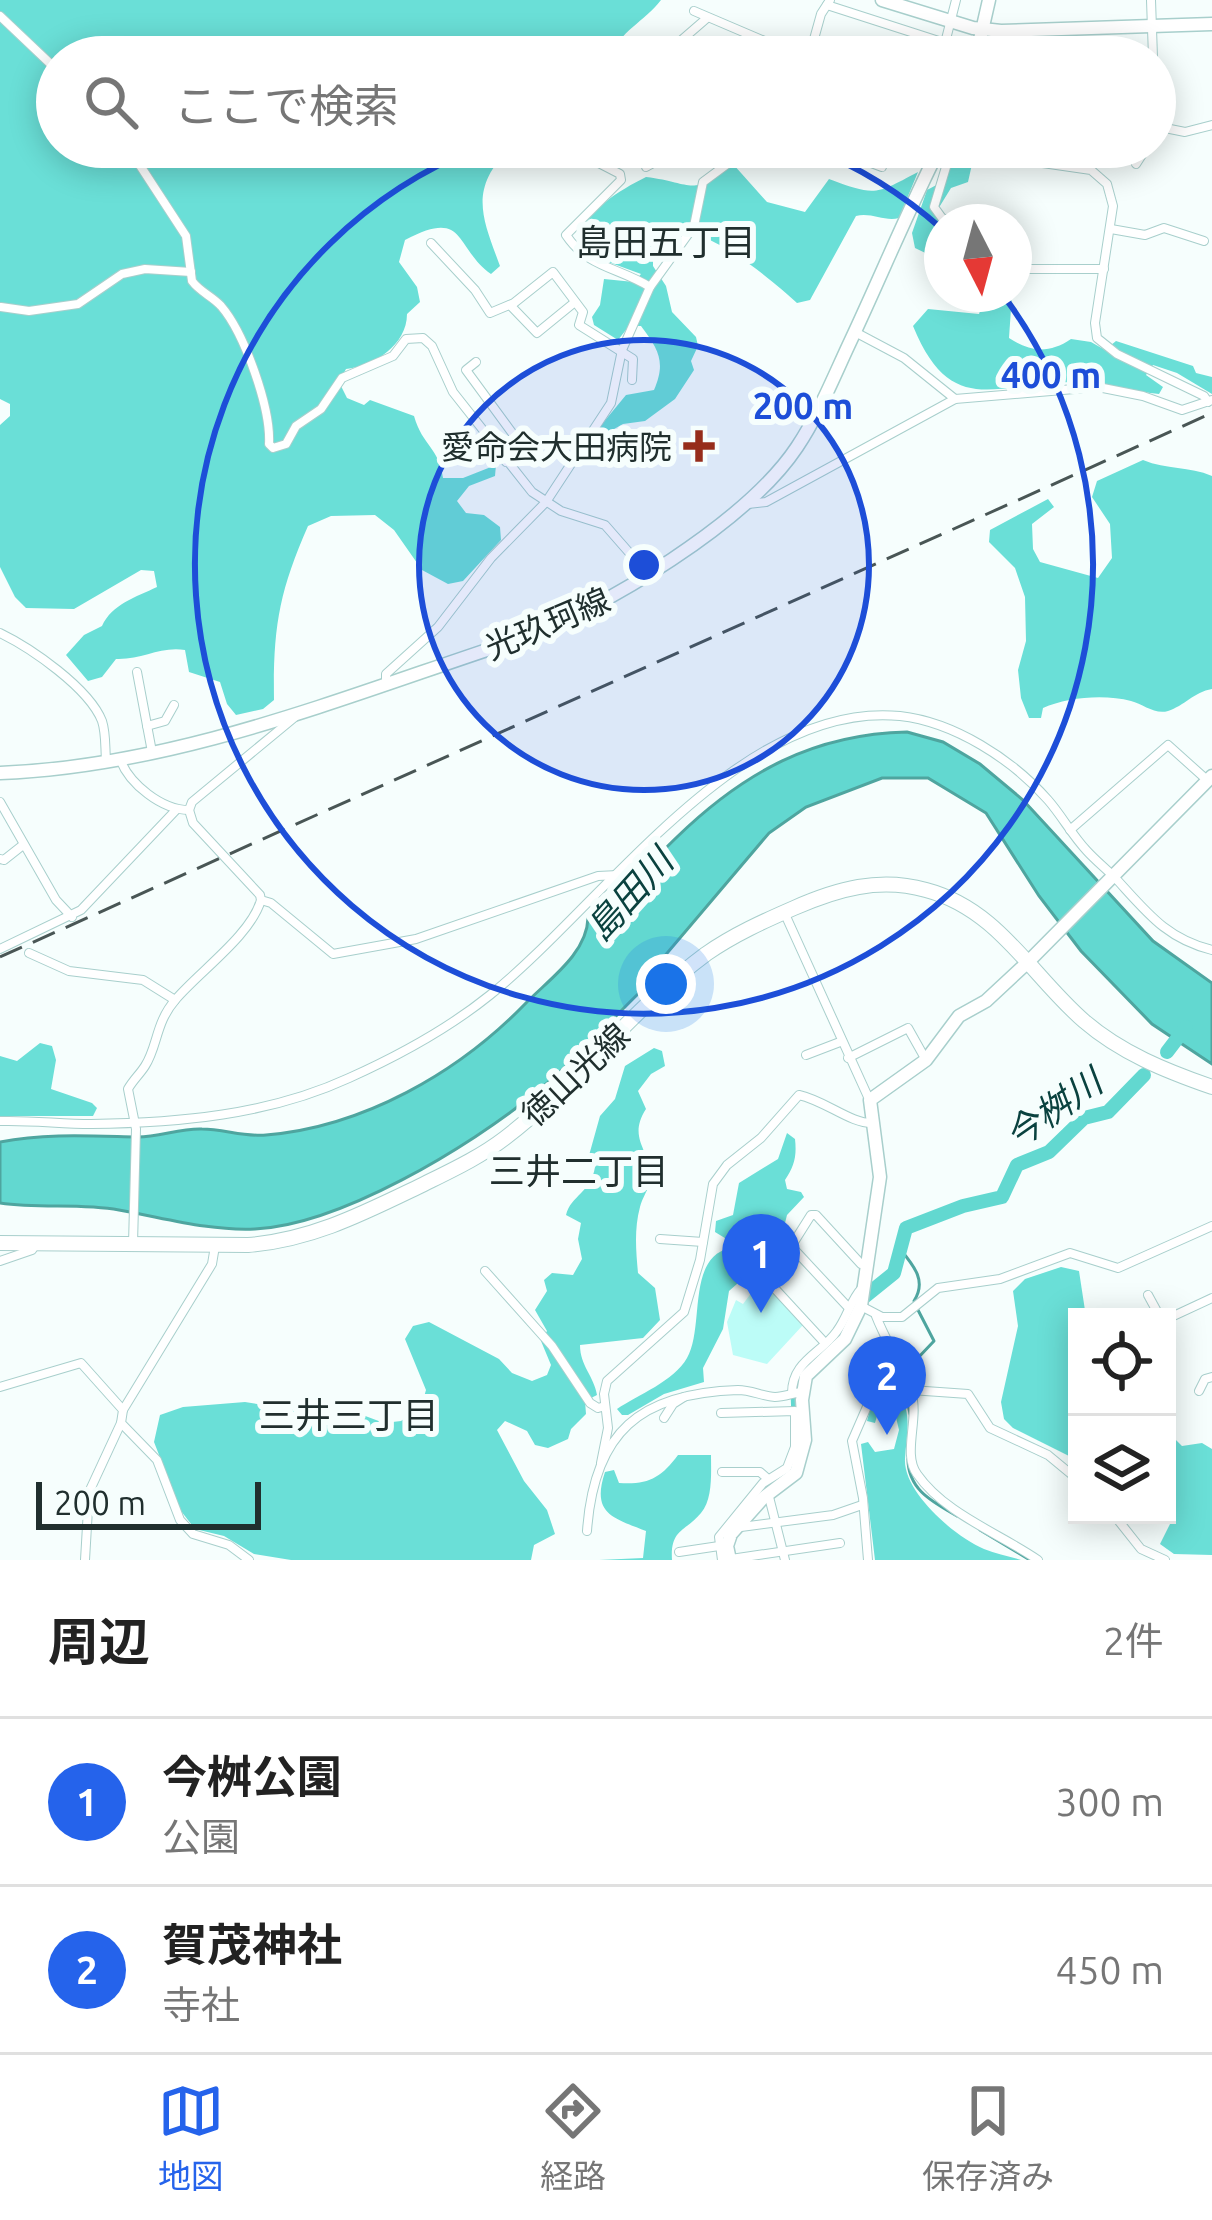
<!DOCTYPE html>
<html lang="ja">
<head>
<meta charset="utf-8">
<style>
	body { margin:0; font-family:Ubuntu,"Noto Sans JP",sans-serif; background:#f2f2f2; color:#222 }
	.controls { position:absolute; right:36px; bottom:36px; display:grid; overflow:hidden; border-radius:0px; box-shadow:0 6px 30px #0003 }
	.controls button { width:108px; height:108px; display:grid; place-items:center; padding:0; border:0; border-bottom:3px solid #e0e0e0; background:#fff; color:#222; font:60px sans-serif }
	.compass { position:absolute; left:924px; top:204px; width:108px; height:108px; border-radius:50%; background:#fff; box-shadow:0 6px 30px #0003; rotate:174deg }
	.scale { position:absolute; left:36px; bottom:30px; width:225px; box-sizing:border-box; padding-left:12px; border:6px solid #202f2e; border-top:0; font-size:33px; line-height:42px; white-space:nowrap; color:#202f2e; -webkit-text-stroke:9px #f6fefd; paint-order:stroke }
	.you { position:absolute; left:666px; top:984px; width:42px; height:42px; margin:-30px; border:9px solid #fff; border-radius:50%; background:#1a73e8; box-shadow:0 0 0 18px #1a73e833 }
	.badge { display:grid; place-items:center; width:78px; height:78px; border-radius:50%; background:#2563eb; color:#fff; font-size:39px; font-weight:700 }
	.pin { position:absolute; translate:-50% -99px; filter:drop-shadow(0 3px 6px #0008) }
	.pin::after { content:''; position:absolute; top:63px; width:42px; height:36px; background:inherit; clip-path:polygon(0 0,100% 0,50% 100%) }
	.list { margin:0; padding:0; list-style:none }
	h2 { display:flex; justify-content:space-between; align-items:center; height:156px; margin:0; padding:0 48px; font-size:51px }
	h2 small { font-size:39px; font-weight:400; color:#767676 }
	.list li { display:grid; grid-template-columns:78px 1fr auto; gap:36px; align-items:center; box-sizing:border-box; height:168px; padding:0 48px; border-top:3px solid #e0e0e0 }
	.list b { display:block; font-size:45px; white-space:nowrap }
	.list p { margin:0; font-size:39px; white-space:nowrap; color:#767676 }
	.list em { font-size:39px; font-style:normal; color:#767676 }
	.icon { flex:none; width:66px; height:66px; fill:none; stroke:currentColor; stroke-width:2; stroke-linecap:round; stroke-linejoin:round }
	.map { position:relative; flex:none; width:1212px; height:1560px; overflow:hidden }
	.search { position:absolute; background:#fff; box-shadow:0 6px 30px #0003; left:36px; right:36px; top:36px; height:132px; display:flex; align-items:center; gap:30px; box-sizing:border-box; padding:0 42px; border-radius:66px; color:#767676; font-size:45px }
	.sheet { height:492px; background:#fff }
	nav { display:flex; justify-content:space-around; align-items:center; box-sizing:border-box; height:168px; border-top:3px solid #e0e0e0; background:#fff; font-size:33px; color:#767676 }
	nav a { display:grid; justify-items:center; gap:6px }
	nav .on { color:#2563eb }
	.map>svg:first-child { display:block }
	.green { fill:#bcfcf7 }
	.forest { fill:#6adfd7 }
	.water { fill:#62d8d0; stroke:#4ea59f; stroke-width:3 }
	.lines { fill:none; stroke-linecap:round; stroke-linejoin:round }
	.stream { stroke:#4ea59f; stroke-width:3 }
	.river { stroke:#62d8d0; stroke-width:14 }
	.street-casing { stroke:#a8cfcc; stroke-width:10 }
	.secondary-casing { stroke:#a8cfcc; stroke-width:15 }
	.primary-casing { stroke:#a8cfcc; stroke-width:16 }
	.street { stroke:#fff; stroke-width:8 }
	.secondary { stroke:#fff; stroke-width:12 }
	.primary { stroke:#fff; stroke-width:14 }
	.rail { stroke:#495655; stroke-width:3; stroke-dasharray:24 12; stroke-linecap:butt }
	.ring { fill:none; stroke:#1d4ed8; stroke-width:6 }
	.poi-dot { fill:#962d1b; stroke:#f6fefd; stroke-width:4.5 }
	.labels { text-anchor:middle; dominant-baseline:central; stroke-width:12; stroke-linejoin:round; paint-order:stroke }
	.poi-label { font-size:33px; fill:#202f2e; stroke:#f6fefd; text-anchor:end }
	.street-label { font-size:33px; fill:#202f2e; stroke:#f6fefd }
	.neighbourhood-label { font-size:36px; fill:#202f2e; stroke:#f6fefd }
	.water-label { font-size:36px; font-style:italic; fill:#0a423f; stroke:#f6fefd }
	.centre { fill:#1d4ed8; stroke:#f6fefd; stroke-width:6 }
	.ring-label { font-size:36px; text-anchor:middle; font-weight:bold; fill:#1d4ed8; stroke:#f6fefd; stroke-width:12; stroke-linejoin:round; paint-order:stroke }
</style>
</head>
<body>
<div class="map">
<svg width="1212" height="1560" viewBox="0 0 1212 1560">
	<rect width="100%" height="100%" fill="#f6fefd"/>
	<polygon class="green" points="761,1280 803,1325 767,1364 733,1355 727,1322 736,1300 743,1304"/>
	<g class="forest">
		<path d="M0 0H661C644 22 620 31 610 57H529L506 38 499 43 502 57H57V147H511C468 189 482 217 500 266L491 274C454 248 467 207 405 240L399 262 417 287 420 302 407 314C407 345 374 366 346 369L339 382 347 398 364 405 370 400 414 416C423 447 439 447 443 478H463L496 465 495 476 469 486 457 501 466 513 484 515 500 527 501 540 463 581 448 584 422 570 394 530 375 515 331 516 308 526C279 592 273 628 274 700L263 709 236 715 227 704 220 682 189 672 185 650C160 646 142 660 116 659L102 677 88 681 66 655 84 635 102 626C112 604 136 597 157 587L154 571 141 570 74 609 26 608 15 597 0 567V425L10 416V404L0 399Z"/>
		<polygon points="957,147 972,147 975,151 968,182 951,188 935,214 944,222 942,261 915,248 912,233 927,190 944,181"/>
		<path d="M733 164 767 202 805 212 829 179C877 197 876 194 918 172L899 218C885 222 871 212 856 216L810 300 797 303C772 280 708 226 673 232L653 260V266L666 286 672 312 696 337 698 346 691 361 694 370 675 399 645 421 623 424 600 437 598 429 626 395 654 390C666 362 659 350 641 326H629L618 340 594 325 592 317 600 305 604 279 634 282 641 274 592 256 577 239C589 209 618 191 646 177 695 183 690 198 733 164Z"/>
		<path d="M986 294H1012L1009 338C1030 352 1049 354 1071 339L1091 342 1105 350 1116 341 1193 366 1196 373 1212 377V394L1177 373 1153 365 1146 375 1163 387 1159 394C1131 391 1105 383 1076 382 997 381 952 421 913 326L928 309 979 314Z"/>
		<path d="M1143 460C1167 470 1189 466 1212 476V689C1194 692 1184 706 1168 711 1155 715 1143 704 1131 701 1105 694 1067 697 1043 708L1041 718H1029L1021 698 1018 670 1026 641 1025 597 1015 568 989 542 990 530 1048 499 1054 507 1032 524 1033 549 1040 562 1098 578 1112 558 1110 524 1092 497 1097 481Z"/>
		<polygon points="40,1043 52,1046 56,1060 51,1089 92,1103 97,1108 93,1116 0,1116 0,1056 17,1061"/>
		<path d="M654 1048 662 1051 665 1066 651 1074 638 1091 646 1109C626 1140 653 1151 650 1180 649 1189 642 1198 640 1207 634 1229 636 1251 638 1273L655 1288 660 1320 643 1338 580 1345C580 1366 594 1376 597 1395L585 1401 586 1414 571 1429 568 1439 548 1448 535 1445 527 1431 505 1421 497 1430 524 1481 547 1510 555 1534 534 1545 531 1560H291L254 1554 224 1536 195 1529 181 1511 154 1442 160 1415 183 1407 245 1402 313 1413 344 1408 384 1423 401 1421 421 1407 426 1390 405 1339 413 1326 429 1322 499 1359 512 1373 532 1381 547 1375 551 1365 541 1341 547 1331 535 1310 547 1291 544 1280 552 1273 573 1275 582 1259 578 1239 581 1223 566 1215C571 1195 591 1193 595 1167L588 1159 600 1116 615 1099 625 1066Z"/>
		<path d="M787 1133 795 1139C797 1157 794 1166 785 1180L787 1189 801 1192 804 1197 787 1215 779 1247 729 1291 723 1329 703 1368 704 1382 664 1394 628 1415H622L617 1409C638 1395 674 1381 687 1358 705 1327 686 1258 730 1248L733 1243 715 1232 716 1221 733 1215 739 1183 778 1159Z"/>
		<polygon points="1061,1267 1079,1271 1086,1317 1077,1317 1077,1460 1013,1428 1004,1419 1001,1402 1018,1326 1013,1291 1025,1279"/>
		<path d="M889 1393 899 1394C913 1414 906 1437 905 1459 903 1492 955 1537 984 1549 996 1554 1009 1556 1021 1560H875L861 1444 868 1442 875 1452 894 1449 899 1430 894 1409H879L875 1423 867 1421 871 1406 885 1402Z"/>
		<polygon points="1167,1431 1182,1446 1202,1443 1212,1449 1212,1555 1174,1554 1160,1544 1170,1524"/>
		<path d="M678 1455H711C711 1473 713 1499 701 1513 685 1532 670 1529 672 1560H599L643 1558 646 1531C613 1518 591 1514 605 1472L614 1470 619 1483C648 1485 661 1478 678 1455Z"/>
	</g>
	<path class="water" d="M907 732 943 742 980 764 1023 800 1153 941 1212 983V1064L1152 1024 1081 951 1039 896 986 813 928 778H882L806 807 769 833 651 972 640 992C605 1026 572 1064 534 1094 469 1147 340 1225 255 1229 208 1231 165 1218 119 1210 80 1203 40 1209 0 1203V1142C46 1133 91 1136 138 1137 159 1137 181 1128 202 1129 223 1129 245 1137 266 1135 363 1127 458 1073 525 1004 548 980 587 954 588 918 622 894 648 865 677 837 744 772 814 734 907 732Z"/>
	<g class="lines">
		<g class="stream">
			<path d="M900 1249C914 1266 927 1281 914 1301"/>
			<polyline points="908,1376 916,1360 934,1341 918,1310"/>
			<polyline points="906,1392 910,1414"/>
			<path d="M908 1459C908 1490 933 1502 957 1516"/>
			<polyline points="980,1530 1030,1560"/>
		</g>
		<g class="river">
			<polyline points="1167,1052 1186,1027"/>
			<polyline points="858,1302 894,1273 906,1228 963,1206 1002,1197 1017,1165 1049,1152 1084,1118 1108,1112 1144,1075"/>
			<path d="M798 1405C795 1372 808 1366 831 1346"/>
		</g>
		<defs>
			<g id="street">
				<polyline points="1151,0 1153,57"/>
				<polyline points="827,5 945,43 956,0"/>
				<polyline points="694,11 802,57"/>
				<polyline points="0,16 57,70"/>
				<polyline points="679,42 693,57"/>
				<polyline points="662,57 707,18"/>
				<polyline points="809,57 821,14 830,0"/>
				<polyline points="1155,126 1185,132 1212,125"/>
				<path d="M128 147 186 236 192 281C200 292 212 296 221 306 245 334 271 409 269 444L273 448 286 444 296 426 321 409 342 378 393 356 406 339 423 338 432 346 453 392 532 492 561 511 605 525 647 573"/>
				<path d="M579 147 587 157 620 174 621 180 566 235C588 268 618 267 650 287"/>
				<polyline points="828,147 882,167"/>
				<polyline points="952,147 934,207 942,218 954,222"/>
				<polyline points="993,147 1014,159 1091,170 1107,184 1113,206 1095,323 1097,338 1117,354 1204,396 1208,402"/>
				<polyline points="594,160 605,147"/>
				<polyline points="1136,164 1147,147"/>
				<polyline points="646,167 682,147"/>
				<polyline points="1111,229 1145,235 1164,228 1204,241"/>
				<polyline points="431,243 475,290 490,313 514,303 553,272 583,312 579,325 633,359 632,380"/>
				<polyline points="1014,269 1104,269"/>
				<polyline points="510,305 537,333 575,302"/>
				<polyline points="1,307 29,311 78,304 122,274 145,269 191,272"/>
				<polyline points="855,332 904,358 955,399"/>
				<polyline points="476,362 466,370 521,445 506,462"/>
				<polyline points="748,504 766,502 955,399 1098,387 1143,396 1182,410 1212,400"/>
				<path d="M0 633C31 648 89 688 102 721 106 733 105 747 106 760"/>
				<polyline points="137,672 152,752"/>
				<polyline points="386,683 386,674 438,627 491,558 546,502 611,403 622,350 650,287 694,226 703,182 730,162 739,147"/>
				<polyline points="147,726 165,721 174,705"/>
				<path d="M120 759C129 784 162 810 189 810"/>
				<polyline points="0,802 56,900 72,917"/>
				<polyline points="189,810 193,823 260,895 261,900 271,903 333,954 416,939 598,876 618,875"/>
				<polyline points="189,810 192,802 295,717"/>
				<polyline points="1070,830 1168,745 1207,780"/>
				<polyline points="0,859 4,860 23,845"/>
				<polyline points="784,912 869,1099"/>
				<polyline points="0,949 81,910 176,810"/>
				<polyline points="29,953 69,971 143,980 175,1000"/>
				<polyline points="806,1055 840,1042"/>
				<polyline points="848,1058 908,1028 926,1060"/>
				<path d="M0 1121C31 1120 61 1124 91 1124 178 1123 269 1115 349 1078 398 1056 449 1028 490 995 603 905 740 700 900 716 954 722 1012 759 1048 800 1062 816 1072 835 1087 851 1097 862 1109 871 1119 882 1149 915 1168 939 1212 950"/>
				<polyline points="660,1239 703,1242"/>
				<path d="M133 1244 136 1129 128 1089C133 1080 140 1074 145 1066 158 1046 155 1023 176 999 200 971 251 935 261 900"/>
				<polyline points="791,1246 847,1306"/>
				<polyline points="0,1261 32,1250 36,1244"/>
				<polyline points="485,1271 552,1346 590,1403 598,1408 605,1406"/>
				<polyline points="1148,1295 1160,1317"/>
				<polyline points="861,1306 882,1317 902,1317 938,1288 1000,1279 1070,1253 1118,1268 1212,1226"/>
				<path d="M876 1316C886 1342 903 1367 911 1392 920 1417 902 1454 917 1474 945 1514 999 1533 1038 1560"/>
				<polyline points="1167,1319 1212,1298"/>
				<polyline points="825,1343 766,1279 767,1273 787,1253 811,1215 816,1215 861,1264 866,1264"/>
				<polyline points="0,1387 81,1363 123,1410 121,1423 157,1460 180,1520 193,1534 229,1545 249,1560"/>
				<polyline points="911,1390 968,1394 990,1428 1048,1455 1077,1479"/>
				<polyline points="1199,1391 1205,1379 1212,1377"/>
				<path d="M792 1393C792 1361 821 1354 837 1331 848 1316 850 1301 862 1288"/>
				<polyline points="123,1410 212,1264 215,1246"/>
				<polyline points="721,1413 795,1411 795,1447 787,1468 763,1483 719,1537 722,1560"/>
				<polyline points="664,1418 673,1404 684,1397"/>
				<path d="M601 1463 608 1428 604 1394 607 1381 684 1312 700 1260 713 1184 727 1165 761 1138 799 1095C826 1101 851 1124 873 1123"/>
				<polyline points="722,1472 760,1472 768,1479"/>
				<polyline points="768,1493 785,1560"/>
				<polyline points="1114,1515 1141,1549 1165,1560"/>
				<polyline points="741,1527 833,1515 862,1505"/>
				<path d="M587 1531C594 1432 640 1393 738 1390 751 1390 762 1396 775 1397 784 1397 793 1393 802 1392"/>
				<polyline points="679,1552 719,1546"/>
				<polyline points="731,1559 840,1543"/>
				<polyline points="85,1560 89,1492 121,1423"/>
				<polyline points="868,1560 863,1498 852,1441 869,1402 912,1397"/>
			</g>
			<g id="secondary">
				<polyline points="882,0 973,28 1001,31 1212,24"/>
				<polyline points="976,57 989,0"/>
				<path d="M0 773C180 766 351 694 520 639 604 609 747 522 797 447 819 414 834 376 851 340 881 276 908 210 940 147"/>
				<polyline points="730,1560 727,1546 731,1534 763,1498 796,1473 805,1440 802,1400 806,1376 845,1339 861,1306 880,1177 870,1100 926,1060 959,1016 986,1001 1029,961 1212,776"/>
			</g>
			<path id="primary" d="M0 1243 248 1245C311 1240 362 1214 418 1187 448 1172 479 1158 505 1138 577 1083 633 1008 706 954 733 935 764 921 794 908 837 889 879 877 926 890 998 909 1031 975 1084 1021 1121 1053 1166 1071 1212 1087"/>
		</defs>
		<use href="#street" class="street-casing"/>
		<use href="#secondary" class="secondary-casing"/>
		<use href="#primary" class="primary-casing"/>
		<use href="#street" class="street"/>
		<use href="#secondary" class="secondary"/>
		<use href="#primary" class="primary"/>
		<polyline class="rail" points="0,957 1212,413"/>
	</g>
	<circle cx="644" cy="565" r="225" fill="#1d4ed8" fill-opacity=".12"/>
	<g class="ring">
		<circle cx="644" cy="565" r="225"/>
		<path d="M809 147A449 449 0 0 1 942 229M1003 295A449 449 0 1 1 479 147"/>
	</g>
	<path class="poi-dot" d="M693 428h12v12h12v12h-12v12h-12v-12h-12v-12h12z"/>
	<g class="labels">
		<g class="poi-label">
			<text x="672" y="446">愛命会大田病院</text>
		</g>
		<g class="street-label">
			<text transform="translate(547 623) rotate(-23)">光玖珂線</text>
			<text transform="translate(575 1074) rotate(-43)">徳山光線</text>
		</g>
		<g class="neighbourhood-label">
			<text x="666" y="241">島田五丁目</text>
			<text x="579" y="1170">三井二丁目</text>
			<text x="349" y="1414">三井三丁目</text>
		</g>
		<g class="water-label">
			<text transform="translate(629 894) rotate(-48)">島田川</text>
			<text transform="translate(1053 1108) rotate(-35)">今桝川</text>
		</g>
	</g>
	<circle cx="644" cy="565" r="18" class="centre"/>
	<g class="ring-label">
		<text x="1051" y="388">400 m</text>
		<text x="803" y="419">200 m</text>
	</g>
</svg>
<div class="controls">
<button><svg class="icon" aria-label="locate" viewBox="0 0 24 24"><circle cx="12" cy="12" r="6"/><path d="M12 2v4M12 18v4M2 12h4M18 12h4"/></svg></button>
<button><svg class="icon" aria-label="layers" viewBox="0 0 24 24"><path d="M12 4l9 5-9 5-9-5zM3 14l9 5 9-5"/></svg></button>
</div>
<svg class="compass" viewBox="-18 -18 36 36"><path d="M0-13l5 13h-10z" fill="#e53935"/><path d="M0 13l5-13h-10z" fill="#767676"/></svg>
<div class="scale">200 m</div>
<div class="you"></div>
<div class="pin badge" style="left:761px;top:1313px">1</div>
<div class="pin badge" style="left:887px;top:1435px">2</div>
<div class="search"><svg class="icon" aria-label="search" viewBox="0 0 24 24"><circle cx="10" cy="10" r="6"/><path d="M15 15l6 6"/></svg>ここで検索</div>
</div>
<section class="sheet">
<h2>周辺<small>2件</small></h2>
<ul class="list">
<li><span class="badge">1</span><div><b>今桝公園</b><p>公園</p></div><em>300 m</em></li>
<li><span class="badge">2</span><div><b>賀茂神社</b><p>寺社</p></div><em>450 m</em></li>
</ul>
</section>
<nav>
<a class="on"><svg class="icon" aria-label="map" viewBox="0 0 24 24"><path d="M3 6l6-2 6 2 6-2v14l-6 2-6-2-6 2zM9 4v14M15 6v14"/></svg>地図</a>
<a><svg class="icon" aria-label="directions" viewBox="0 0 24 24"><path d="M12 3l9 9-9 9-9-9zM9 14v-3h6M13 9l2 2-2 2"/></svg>経路</a>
<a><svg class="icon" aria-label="saved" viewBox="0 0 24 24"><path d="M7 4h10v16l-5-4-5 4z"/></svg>保存済み</a>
</nav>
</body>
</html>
